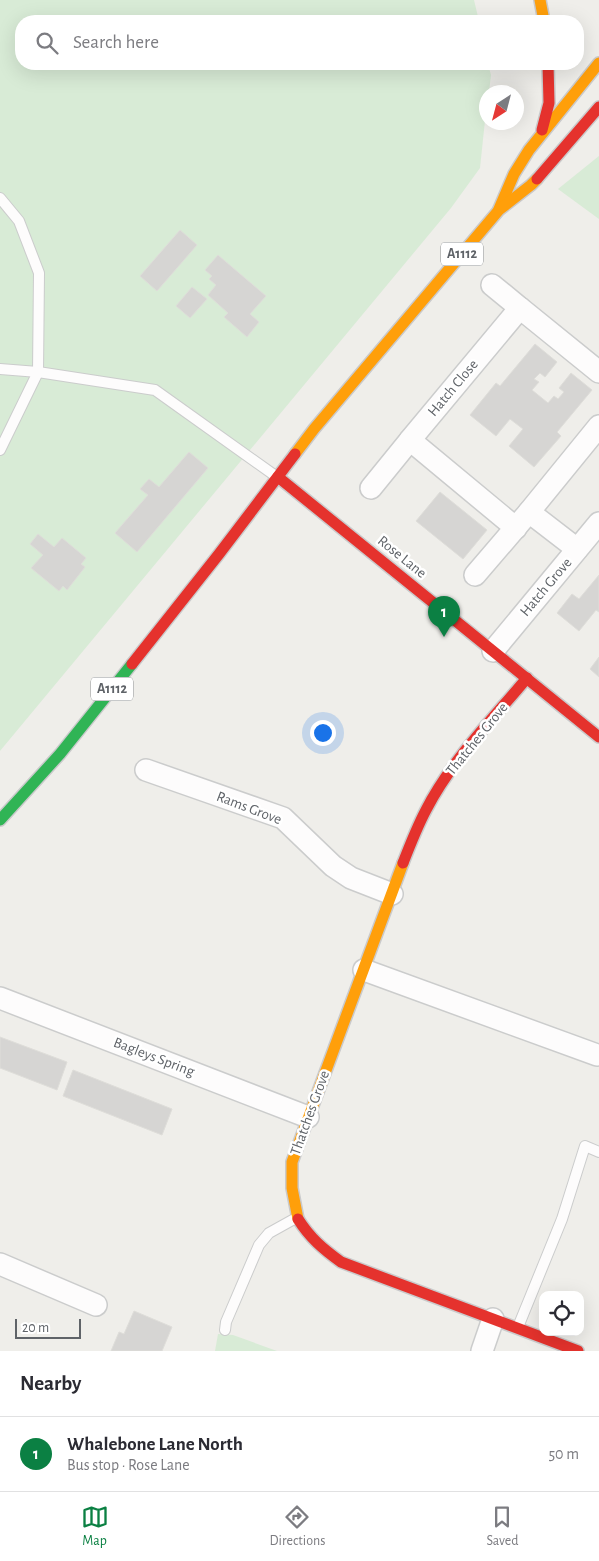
<!DOCTYPE html>
<html lang="en">
<head>
<meta charset="utf-8">
<style>
	body { margin:0; font-family:"Alegreya Sans",sans-serif; background:#f7f7f7; color:#2b2b33 }
	.controls { position:absolute; right:15px; bottom:15px; display:grid; overflow:hidden; border-radius:10px; box-shadow:0 5px 20px #0002 }
	.controls button { width:45px; height:45px; display:grid; place-items:center; padding:0; border:0; border-bottom:1px solid #e1e1e2; background:#fff; color:#2b2b33; font:25px sans-serif }
	.compass { position:absolute; left:479px; top:85px; width:45px; height:45px; border-radius:50%; background:#fff; box-shadow:0 5px 20px #0002; rotate:216deg }
	.scale { position:absolute; left:15px; bottom:12px; width:66px; box-sizing:border-box; padding-left:5px; border:2px solid #5f6368; border-top:0; font-size:14px; line-height:18px; white-space:nowrap; color:#5f6368; -webkit-text-stroke:4px #fff; paint-order:stroke }
	.you { position:absolute; left:322px; top:732px; width:18px; height:18px; margin:-12px; border:4px solid #fff; border-radius:50%; background:#1a73e8; box-shadow:0 0 0 8px #1a73e833 }
	.badge { display:grid; place-items:center; width:32px; height:32px; border-radius:50%; background:#0b8043; color:#fff; font-size:16px; font-weight:700 }
	.pin { position:absolute; translate:-50% -41px; filter:drop-shadow(0 1px 2px #0008) }
	.pin::after { content:''; position:absolute; top:26px; width:18px; height:15px; background:inherit; clip-path:polygon(0 0,100% 0,50% 100%) }
	.list { margin:0; padding:0; list-style:none }
	h2 { display:flex; justify-content:space-between; align-items:center; height:65px; margin:0; padding:0 20px; font-size:21px }
	h2 small { font-size:16px; font-weight:400; color:#7c7c81 }
	.list li { display:grid; grid-template-columns:32px 1fr auto; gap:15px; align-items:center; box-sizing:border-box; height:75px; padding:0 20px; border-top:1px solid #e1e1e2 }
	.list b { display:block; font-size:19px; white-space:nowrap }
	.list p { margin:0; font-size:16px; white-space:nowrap; color:#7c7c81 }
	.list em { font-size:16px; font-style:normal; color:#7c7c81 }
	.icon { flex:none; width:28px; height:28px; fill:none; stroke:currentColor; stroke-width:2; stroke-linecap:round; stroke-linejoin:round }
	.map { position:relative; flex:none; width:599px; height:1351px; overflow:hidden }
	.search { position:absolute; background:#fff; box-shadow:0 5px 20px #0002; left:15px; right:15px; top:15px; height:55px; display:flex; align-items:center; gap:12px; box-sizing:border-box; padding:0 18px; border-radius:20px; color:#7c7c81; font-size:19px }
	.sheet { height:140px; background:#fff }
	nav { display:flex; justify-content:space-around; align-items:center; box-sizing:border-box; height:70px; border-top:1px solid #e1e1e2; background:#fff; font-size:14px; color:#7c7c81 }
	nav a { display:grid; justify-items:center; gap:2px }
	nav .on { color:#0b8043 }
	.map>svg:first-child { display:block }
	.green { fill:#d8ebd6 }
	.building { fill:#d6d5d3; stroke:#deddd9 }
	.lines { fill:none; stroke-linecap:round; stroke-linejoin:round }
	.lane-casing { stroke:#cbcccc; stroke-width:12 }
	.street-casing { stroke:#cbcccc; stroke-width:24 }
	.fast-casing { stroke:#cacacb; stroke-width:14 }
	.slow-casing { stroke:#cacacb; stroke-width:14 }
	.jam-casing { stroke:#cacacb; stroke-width:14 }
	.lane { stroke:#fdfcfc; stroke-width:10 }
	.street { stroke:#fdfcfc; stroke-width:21 }
	.fast { stroke:#30b455; stroke-width:11 }
	.slow { stroke:#ff9f0a; stroke-width:11 }
	.jam { stroke:#e5322d; stroke-width:11 }
	.labels { text-anchor:middle; dominant-baseline:central; stroke-width:5; stroke-linejoin:round; paint-order:stroke }
	.shield { fill:#fff; stroke:#8f9295; stroke-width:1 }
	.shield-label { font-size:14px; font-weight:bold; fill:#5f6368 }
	.street-label { font-size:15px; fill:#5f6368; stroke:#fff }
</style>
</head>
<body>
<div class="map">
<svg width="599" height="1351" viewBox="0 0 599 1351">
	<rect width="100%" height="100%" fill="#efeeea"/>
	<g class="green">
		<polygon points="0,0 474,0 479,21 21,21 21,64 488,64 491,75 489,92 486,92 486,111 480,168 451,208 0,751"/>
		<polygon points="599,156 599,219 558,189"/>
		<polygon points="218,1334 233,1335 277,1351 215,1351"/>
	</g>
	<g class="building">
		<polygon points="180,230 197,245 157,291 140,276"/>
		<polygon points="218,255 266,296 250,314 259,322 247,337 224,317 228,313 208,295 216,285 209,279 212,276 205,270"/>
		<polygon points="192,287 207,299 190,318 176,306"/>
		<polygon points="535,344 557,362 545,377 540,373 534,379 539,382 532,390 548,403 554,396 558,399 564,392 559,388 571,373 592,390 557,432 561,436 534,467 509,446 523,429 510,419 496,436 470,415 496,383 500,386"/>
		<polygon points="189,452 208,468 137,552 115,533 148,495 140,489 149,479 159,487"/>
		<polygon points="440,492 487,530 463,559 416,521"/>
		<polygon points="38,534 54,547 62,538 86,558 81,564 85,567 67,590 63,586 59,591 31,568 43,555 30,544"/>
		<polygon points="599,575 599,612 596,610 579,631 557,613 572,594 579,599"/>
		<polygon points="599,657 599,677 590,669"/>
		<polygon points="0,1037 67,1062 57,1090 0,1068"/>
		<polygon points="73,1070 172,1109 162,1135 63,1096"/>
		<polygon points="134,1311 172,1327 162,1351 111,1351 119,1332 124,1334"/>
	</g>
	<g class="lines">
		<defs>
			<g id="lane">
				<polyline points="0,198 19,221 39,273 38,372 0,450"/>
				<polyline points="0,369 38,372 155,390 277,477"/>
				<polyline points="518,1327 562,1219 585,1146 599,1152"/>
				<polyline points="225,1330 226,1322 259,1245 269,1233 296,1218"/>
			</g>
			<g id="street">
				<polyline points="492,285 520,308"/>
				<polyline points="371,488 410,440"/>
				<polyline points="529,512 599,426"/>
				<polyline points="516,528 410,440 520,308 599,372"/>
				<polyline points="475,575 529,512 577,549"/>
				<polyline points="493,651 599,523"/>
				<polyline points="146,770 283,818 333,866 351,878 392,894"/>
				<polyline points="364,970 597,1055"/>
				<polyline points="0,998 308,1117"/>
				<polyline points="0,1264 96,1305"/>
				<polyline points="482,1351 493,1319"/>
			</g>
			<polyline id="fast" points="0,820 60,754 132,664"/>
			<g id="slow">
				<polyline points="540,0 544,21"/>
				<polyline points="499,209 514,174 529,150 599,63"/>
				<polyline points="295,454 314,429 499,210 531,185 537,179"/>
				<polyline points="298,1219 292,1188 292,1162 403,863"/>
			</g>
			<g id="jam">
				<polyline points="542,130 549,103 548,64"/>
				<polyline points="537,179 599,107"/>
				<polyline points="278,477 599,737"/>
				<polyline points="132,664 219,554 295,454"/>
				<path d="M403 863C410 845 417 827 426 810 451 761 492 720 527 678"/>
				<path d="M298 1219C310 1238 323 1249 341 1262L578 1351"/>
			</g>
		</defs>
		<use href="#lane" class="lane-casing"/>
		<use href="#street" class="street-casing"/>
		<use href="#fast" class="fast-casing"/>
		<use href="#slow" class="slow-casing"/>
		<use href="#jam" class="jam-casing"/>
		<use href="#lane" class="lane"/>
		<use href="#street" class="street"/>
		<use href="#fast" class="fast"/>
		<use href="#slow" class="slow"/>
		<use href="#jam" class="jam"/>
	</g>
	<g class="labels">
		<g class="shield">
			<rect x="441" y="242.5" width="42" height="23" rx="4"/>
			<rect x="91" y="677.5" width="42" height="23" rx="4"/>
		</g>
		<g class="shield-label">
			<text x="462" y="254">A1112</text>
			<text x="112" y="689">A1112</text>
		</g>
		<g class="street-label">
			<text transform="translate(453 388) rotate(-50)">Hatch Close</text>
			<text transform="translate(402 557) rotate(39)">Rose Lane</text>
			<text transform="translate(546 587) rotate(-50)">Hatch Grove</text>
			<text transform="translate(477 739) rotate(-51)">Thatches Grove</text>
			<text transform="translate(249 808) rotate(21)">Rams Grove</text>
			<text transform="translate(154 1057) rotate(21)">Bagleys Spring</text>
			<text transform="translate(310 1113) rotate(-70)">Thatches Grove</text>
		</g>
	</g>
</svg>
<div class="controls">
<button><svg class="icon" aria-label="locate" viewBox="0 0 24 24"><circle cx="12" cy="12" r="6"/><path d="M12 2v4M12 18v4M2 12h4M18 12h4"/></svg></button>
</div>
<svg class="compass" viewBox="-18 -18 36 36"><path d="M0-13l5 13h-10z" fill="#e53935"/><path d="M0 13l5-13h-10z" fill="#7c7c81"/></svg>
<div class="scale">20 m</div>
<div class="you"></div>
<div class="pin badge" style="left:444px;top:637px">1</div>
<div class="search"><svg class="icon" aria-label="search" viewBox="0 0 24 24"><circle cx="10" cy="10" r="6"/><path d="M15 15l6 6"/></svg>Search here</div>
</div>
<section class="sheet">
<h2>Nearby<small></small></h2>
<ul class="list">
<li><span class="badge">1</span><div><b>Whalebone Lane North</b><p>Bus stop · Rose Lane</p></div><em>50 m</em></li>
</ul>
</section>
<nav>
<a class="on"><svg class="icon" aria-label="map" viewBox="0 0 24 24"><path d="M3 6l6-2 6 2 6-2v14l-6 2-6-2-6 2zM9 4v14M15 6v14"/></svg>Map</a>
<a><svg class="icon" aria-label="directions" viewBox="0 0 24 24"><path d="M12 3l9 9-9 9-9-9zM9 14v-3h6M13 9l2 2-2 2"/></svg>Directions</a>
<a><svg class="icon" aria-label="saved" viewBox="0 0 24 24"><path d="M7 4h10v16l-5-4-5 4z"/></svg>Saved</a>
</nav>
</body>
</html>
